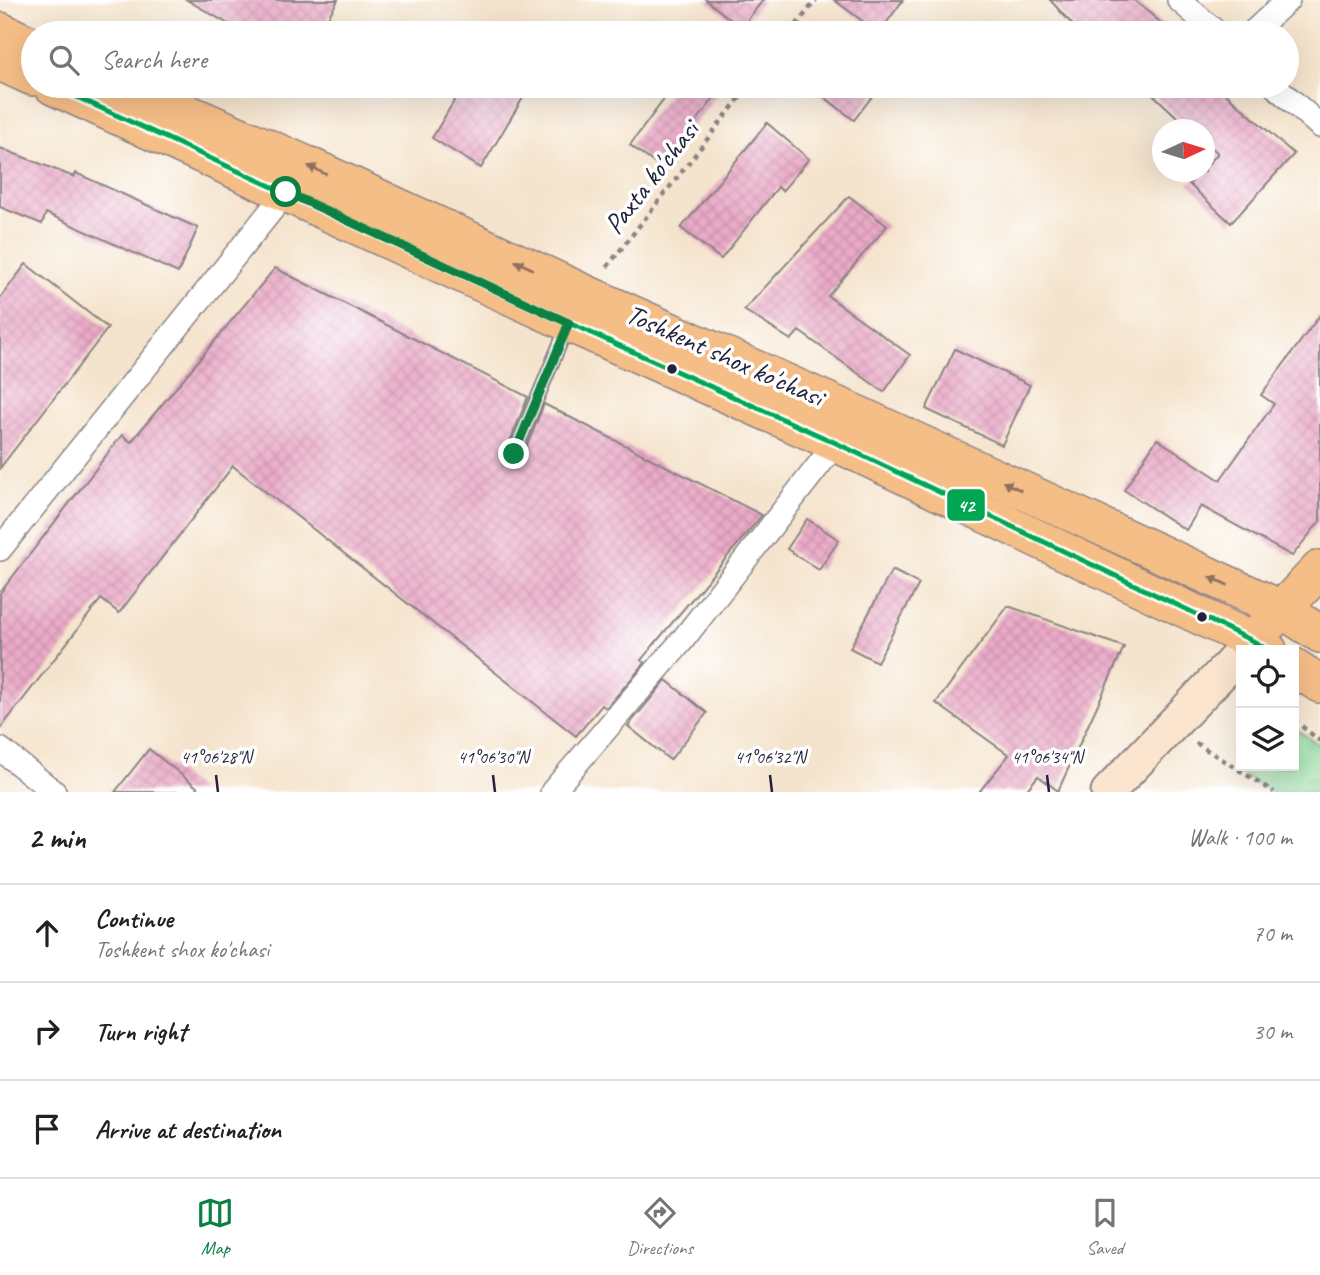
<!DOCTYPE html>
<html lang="en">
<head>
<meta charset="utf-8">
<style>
	body { margin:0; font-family:Caveat,sans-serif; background:#f6f6f6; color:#202124 }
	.controls { position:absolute; right:21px; bottom:21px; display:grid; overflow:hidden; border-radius:0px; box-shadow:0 7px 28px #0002 }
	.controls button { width:63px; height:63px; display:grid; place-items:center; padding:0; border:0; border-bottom:2px solid #e0e0e0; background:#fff; color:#202124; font:35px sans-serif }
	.compass { position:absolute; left:1152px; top:119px; width:63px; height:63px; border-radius:50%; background:#fff; box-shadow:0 7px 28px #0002; rotate:86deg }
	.stop { position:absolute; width:21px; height:21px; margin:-16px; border:5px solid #0b8043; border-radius:50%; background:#fff }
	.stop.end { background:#0b8043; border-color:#fff; box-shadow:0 2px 7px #0008 }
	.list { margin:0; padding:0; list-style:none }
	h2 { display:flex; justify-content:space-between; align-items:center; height:91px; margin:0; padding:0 28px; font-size:30px }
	h2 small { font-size:23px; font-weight:400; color:#757577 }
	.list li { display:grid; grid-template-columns:46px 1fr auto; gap:21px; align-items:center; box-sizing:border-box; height:98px; padding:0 28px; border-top:2px solid #e0e0e0 }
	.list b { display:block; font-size:26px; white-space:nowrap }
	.list p { margin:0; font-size:23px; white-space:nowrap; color:#757577 }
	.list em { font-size:23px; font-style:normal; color:#757577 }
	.icon { flex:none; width:38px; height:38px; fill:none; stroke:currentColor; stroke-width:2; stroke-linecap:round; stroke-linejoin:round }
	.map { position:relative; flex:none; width:1320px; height:792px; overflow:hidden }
	.search { position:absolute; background:#fff; box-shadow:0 7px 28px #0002; left:21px; right:21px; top:21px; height:77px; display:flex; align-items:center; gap:18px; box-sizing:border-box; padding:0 24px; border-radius:38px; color:#757577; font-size:26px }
	.sheet { height:385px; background:#fff }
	nav { display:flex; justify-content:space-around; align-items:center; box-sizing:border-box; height:98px; border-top:2px solid #e0e0e0; background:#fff; font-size:19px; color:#757577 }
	nav a { display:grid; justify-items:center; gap:4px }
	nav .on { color:#0b8043 }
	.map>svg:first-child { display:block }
	.grass { fill:url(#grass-tufts); stroke:#567d68; stroke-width:2 }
	.building { fill:url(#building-cross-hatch) }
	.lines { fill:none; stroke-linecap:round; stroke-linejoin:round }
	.lane-casing { stroke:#8c8384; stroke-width:16 }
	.street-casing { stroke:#8c8384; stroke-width:26 }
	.secondary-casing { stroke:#8c8384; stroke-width:37 }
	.primary-casing { stroke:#8c8384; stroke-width:40 }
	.path { stroke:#8c8384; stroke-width:4.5; stroke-dasharray:5 5; stroke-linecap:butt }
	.lane { stroke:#fff; stroke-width:12 }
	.street { stroke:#fff; stroke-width:23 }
	.secondary { stroke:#fbe5cf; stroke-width:33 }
	.primary { stroke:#f6be87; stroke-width:37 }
	.bus-1-casing { stroke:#fff; stroke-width:10 }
	.bus-1 { stroke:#00a651; stroke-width:5 }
	.oneway { fill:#8c7061 }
	.route { stroke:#0b8043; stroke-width:9 }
	.ticks { fill:none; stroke:#22223b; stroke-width:2.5 }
	.bus-dot { fill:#22223b; stroke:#fff; stroke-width:2.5 }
	.labels { text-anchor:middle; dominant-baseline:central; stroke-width:7; stroke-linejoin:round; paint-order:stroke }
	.street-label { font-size:28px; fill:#22223b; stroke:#fff }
	.ticks-label { font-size:18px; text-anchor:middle; fill:#22223b; stroke:#fff; stroke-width:7; stroke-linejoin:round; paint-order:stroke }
	.line-badge { stroke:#fff; stroke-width:2.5 }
	.badge-label { font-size:19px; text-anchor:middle; font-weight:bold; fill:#fff }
</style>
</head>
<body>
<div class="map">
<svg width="1320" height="792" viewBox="0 0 1320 792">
	<defs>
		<pattern id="grass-tufts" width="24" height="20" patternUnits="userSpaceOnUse" patternTransform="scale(1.75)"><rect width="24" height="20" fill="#8bd896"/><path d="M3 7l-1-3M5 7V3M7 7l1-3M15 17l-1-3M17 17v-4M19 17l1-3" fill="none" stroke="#78b982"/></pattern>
		<pattern id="building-cross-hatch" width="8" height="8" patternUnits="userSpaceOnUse" patternTransform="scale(1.75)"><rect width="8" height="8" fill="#ebaac7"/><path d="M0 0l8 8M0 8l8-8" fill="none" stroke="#c992ac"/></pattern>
	</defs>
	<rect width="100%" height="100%" fill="#fff"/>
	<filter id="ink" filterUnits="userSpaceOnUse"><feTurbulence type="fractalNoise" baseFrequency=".0143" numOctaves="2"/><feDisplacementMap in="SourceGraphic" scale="14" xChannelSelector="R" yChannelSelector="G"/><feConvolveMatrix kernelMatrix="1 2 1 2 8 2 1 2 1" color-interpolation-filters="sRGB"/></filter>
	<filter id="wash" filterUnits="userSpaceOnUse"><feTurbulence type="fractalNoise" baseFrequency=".00686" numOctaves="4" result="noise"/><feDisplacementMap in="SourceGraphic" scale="28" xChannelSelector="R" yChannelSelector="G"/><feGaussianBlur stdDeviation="1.57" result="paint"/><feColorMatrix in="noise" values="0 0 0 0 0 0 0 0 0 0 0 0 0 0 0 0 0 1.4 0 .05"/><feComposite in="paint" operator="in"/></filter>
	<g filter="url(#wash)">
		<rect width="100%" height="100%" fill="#f5e4cd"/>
		<polygon class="grass" points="1294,728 1320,745 1320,792 1271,792 1234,770 1241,763 1241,766 1294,766"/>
		<g id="blocks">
			<g class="building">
				<polygon points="187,0 338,0 319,33 244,33"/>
				<polygon points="706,0 763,0 741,28"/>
				<polygon points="834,0 903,0 879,33"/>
				<polygon points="1050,0 1134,0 1173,33 1080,33"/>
				<polygon points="463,86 530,86 481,168 432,138"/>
				<polygon points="674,86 723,86 661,168 630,145"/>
				<polygon points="810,86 880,86 854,120"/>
				<polygon points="1144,86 1217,86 1294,154 1231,223 1189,184 1201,172 1205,172 1205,168 1218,153 1205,142 1205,130 1191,130"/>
				<polygon points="767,123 809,159 782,191 778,187 721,259 681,228"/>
				<polygon points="0,148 74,177 76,173 198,228 178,273 46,213 42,224 0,207"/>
				<polygon points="849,196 887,226 828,296 910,355 884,392 799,331 791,340 744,310"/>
				<polygon points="26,264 108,328 0,468 0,298"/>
				<polygon points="275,268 528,397 506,451 506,456 510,462 516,463 522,458 544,404 762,515 641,660 645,663 606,708 602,705 576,736 233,466 119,613 101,599 0,729 0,593 122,435 131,442"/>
				<polygon points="1320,315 1320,521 1292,556 1201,506 1186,530 1124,490 1157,439 1220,480 1274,404 1261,395"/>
				<polygon points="955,349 1030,385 1002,445 926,409"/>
				<polygon points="807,519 839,540 819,570 787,549"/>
				<polygon points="892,570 919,584 877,662 850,648"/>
				<polygon points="1008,606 1124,647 1058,791 1038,776 1025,792 979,792 1009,755 936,703"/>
				<polygon points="666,680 707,713 670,760 628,726"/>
				<polygon points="149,749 203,792 115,792"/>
			</g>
		</g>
	</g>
	<g filter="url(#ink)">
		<use href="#blocks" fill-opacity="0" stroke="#8c8384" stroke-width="2"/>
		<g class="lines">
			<defs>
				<polyline id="lane" points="514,454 567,327"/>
				<g id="street">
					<polyline points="1179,0 1217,33"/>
					<polyline points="1252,33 1288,0"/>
					<polyline points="1275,86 1320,126"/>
					<polyline points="0,549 286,192"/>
					<polyline points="0,749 54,792"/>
					<polyline points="552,792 681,642 836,443"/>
				</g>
				<polyline id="secondary" points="1108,792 1241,653"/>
				<g id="primary">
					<polyline points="0,31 33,46"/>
					<polyline points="0,62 33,77"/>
					<polyline points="53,86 569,323 836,443 1253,641 1268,650"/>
					<polyline points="125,86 307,165 586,294 854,413 1281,609 1320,634"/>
					<polyline points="1265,627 1320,569"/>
					<polyline points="1294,667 1320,684"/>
				</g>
			</defs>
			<use href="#lane" class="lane-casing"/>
			<use href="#street" class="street-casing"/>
			<use href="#secondary" class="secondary-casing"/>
			<use href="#primary" class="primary-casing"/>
			<g class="path">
				<polyline points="790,33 816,0"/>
				<polyline points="607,267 749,86"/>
				<polyline points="1294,720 1320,741"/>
				<polyline points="1196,743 1274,792"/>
			</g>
			<use href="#lane" class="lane"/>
			<use href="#street" class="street"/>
			<use href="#secondary" class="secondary"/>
			<use href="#primary" class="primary"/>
			<defs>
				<polyline id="bus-1" points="53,86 569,323 836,443 1253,641 1268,650"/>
			</defs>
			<use href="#bus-1" class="bus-1-casing"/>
			<use href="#bus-1" class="bus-1"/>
		</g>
		<defs><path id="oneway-solid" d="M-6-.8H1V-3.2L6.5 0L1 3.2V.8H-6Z" transform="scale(1.75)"/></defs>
		<g class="oneway">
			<use href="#oneway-solid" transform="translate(317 170) rotate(-155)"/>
			<use href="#oneway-solid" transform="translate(524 265) rotate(-155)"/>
			<use href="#oneway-solid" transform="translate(1012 486) rotate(-155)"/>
			<use href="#oneway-solid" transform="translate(1219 581) rotate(-155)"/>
		</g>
	</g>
	<g class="lines" filter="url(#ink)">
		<polyline class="route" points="286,192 569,323 514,454"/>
	</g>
	<path class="ticks" d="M216 775 218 792M493 775 495 792M770 775 772 792M1047 775 1049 792"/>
	<g class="bus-dot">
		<circle cx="672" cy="369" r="6"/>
		<circle cx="1202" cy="617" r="6"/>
	</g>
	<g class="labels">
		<g class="street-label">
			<text transform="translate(651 177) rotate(-52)">Paxta ko'chasi</text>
			<text transform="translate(725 355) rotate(24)">Toshkent shox ko'chasi</text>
		</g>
	</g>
	<g class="ticks-label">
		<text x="216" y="763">41°06'28"N</text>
		<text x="493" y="763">41°06'30"N</text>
		<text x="770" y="763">41°06'32"N</text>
		<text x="1047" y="763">41°06'34"N</text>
	</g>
	<rect class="line-badge" x="946" y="488" width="40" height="34" rx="7" fill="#00a651"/>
	<g class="badge-label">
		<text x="966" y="512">42</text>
	</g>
</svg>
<div class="controls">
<button><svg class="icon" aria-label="locate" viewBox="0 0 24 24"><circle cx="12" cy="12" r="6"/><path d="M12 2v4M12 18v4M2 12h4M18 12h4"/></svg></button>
<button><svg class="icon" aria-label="layers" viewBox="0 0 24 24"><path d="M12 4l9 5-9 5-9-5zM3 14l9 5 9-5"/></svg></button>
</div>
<svg class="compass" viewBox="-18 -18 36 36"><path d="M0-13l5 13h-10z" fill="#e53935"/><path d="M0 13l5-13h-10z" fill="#757577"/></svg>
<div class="stop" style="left:286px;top:192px"></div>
<div class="stop end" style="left:514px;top:454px"></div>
<div class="search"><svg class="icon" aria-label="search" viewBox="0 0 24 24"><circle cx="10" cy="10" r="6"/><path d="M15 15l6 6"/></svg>Search here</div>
</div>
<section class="sheet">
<h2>2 min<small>Walk · 100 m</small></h2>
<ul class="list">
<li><svg class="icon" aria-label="ahead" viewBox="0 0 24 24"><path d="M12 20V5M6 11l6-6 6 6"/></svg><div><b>Continue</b><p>Toshkent shox ko'chasi</p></div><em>70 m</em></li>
<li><svg class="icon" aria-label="right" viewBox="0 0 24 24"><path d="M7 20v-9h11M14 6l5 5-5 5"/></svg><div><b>Turn right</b></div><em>30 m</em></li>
<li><svg class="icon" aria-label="arrive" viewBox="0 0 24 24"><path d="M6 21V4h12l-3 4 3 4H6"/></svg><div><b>Arrive at destination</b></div></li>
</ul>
</section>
<nav>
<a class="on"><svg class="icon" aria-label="map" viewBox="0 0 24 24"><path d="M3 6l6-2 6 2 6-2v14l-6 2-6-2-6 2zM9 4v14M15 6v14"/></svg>Map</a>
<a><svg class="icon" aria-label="directions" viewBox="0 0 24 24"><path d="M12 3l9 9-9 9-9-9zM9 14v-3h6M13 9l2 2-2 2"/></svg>Directions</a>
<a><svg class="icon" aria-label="saved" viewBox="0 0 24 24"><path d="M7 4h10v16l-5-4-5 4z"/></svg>Saved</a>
</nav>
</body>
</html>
